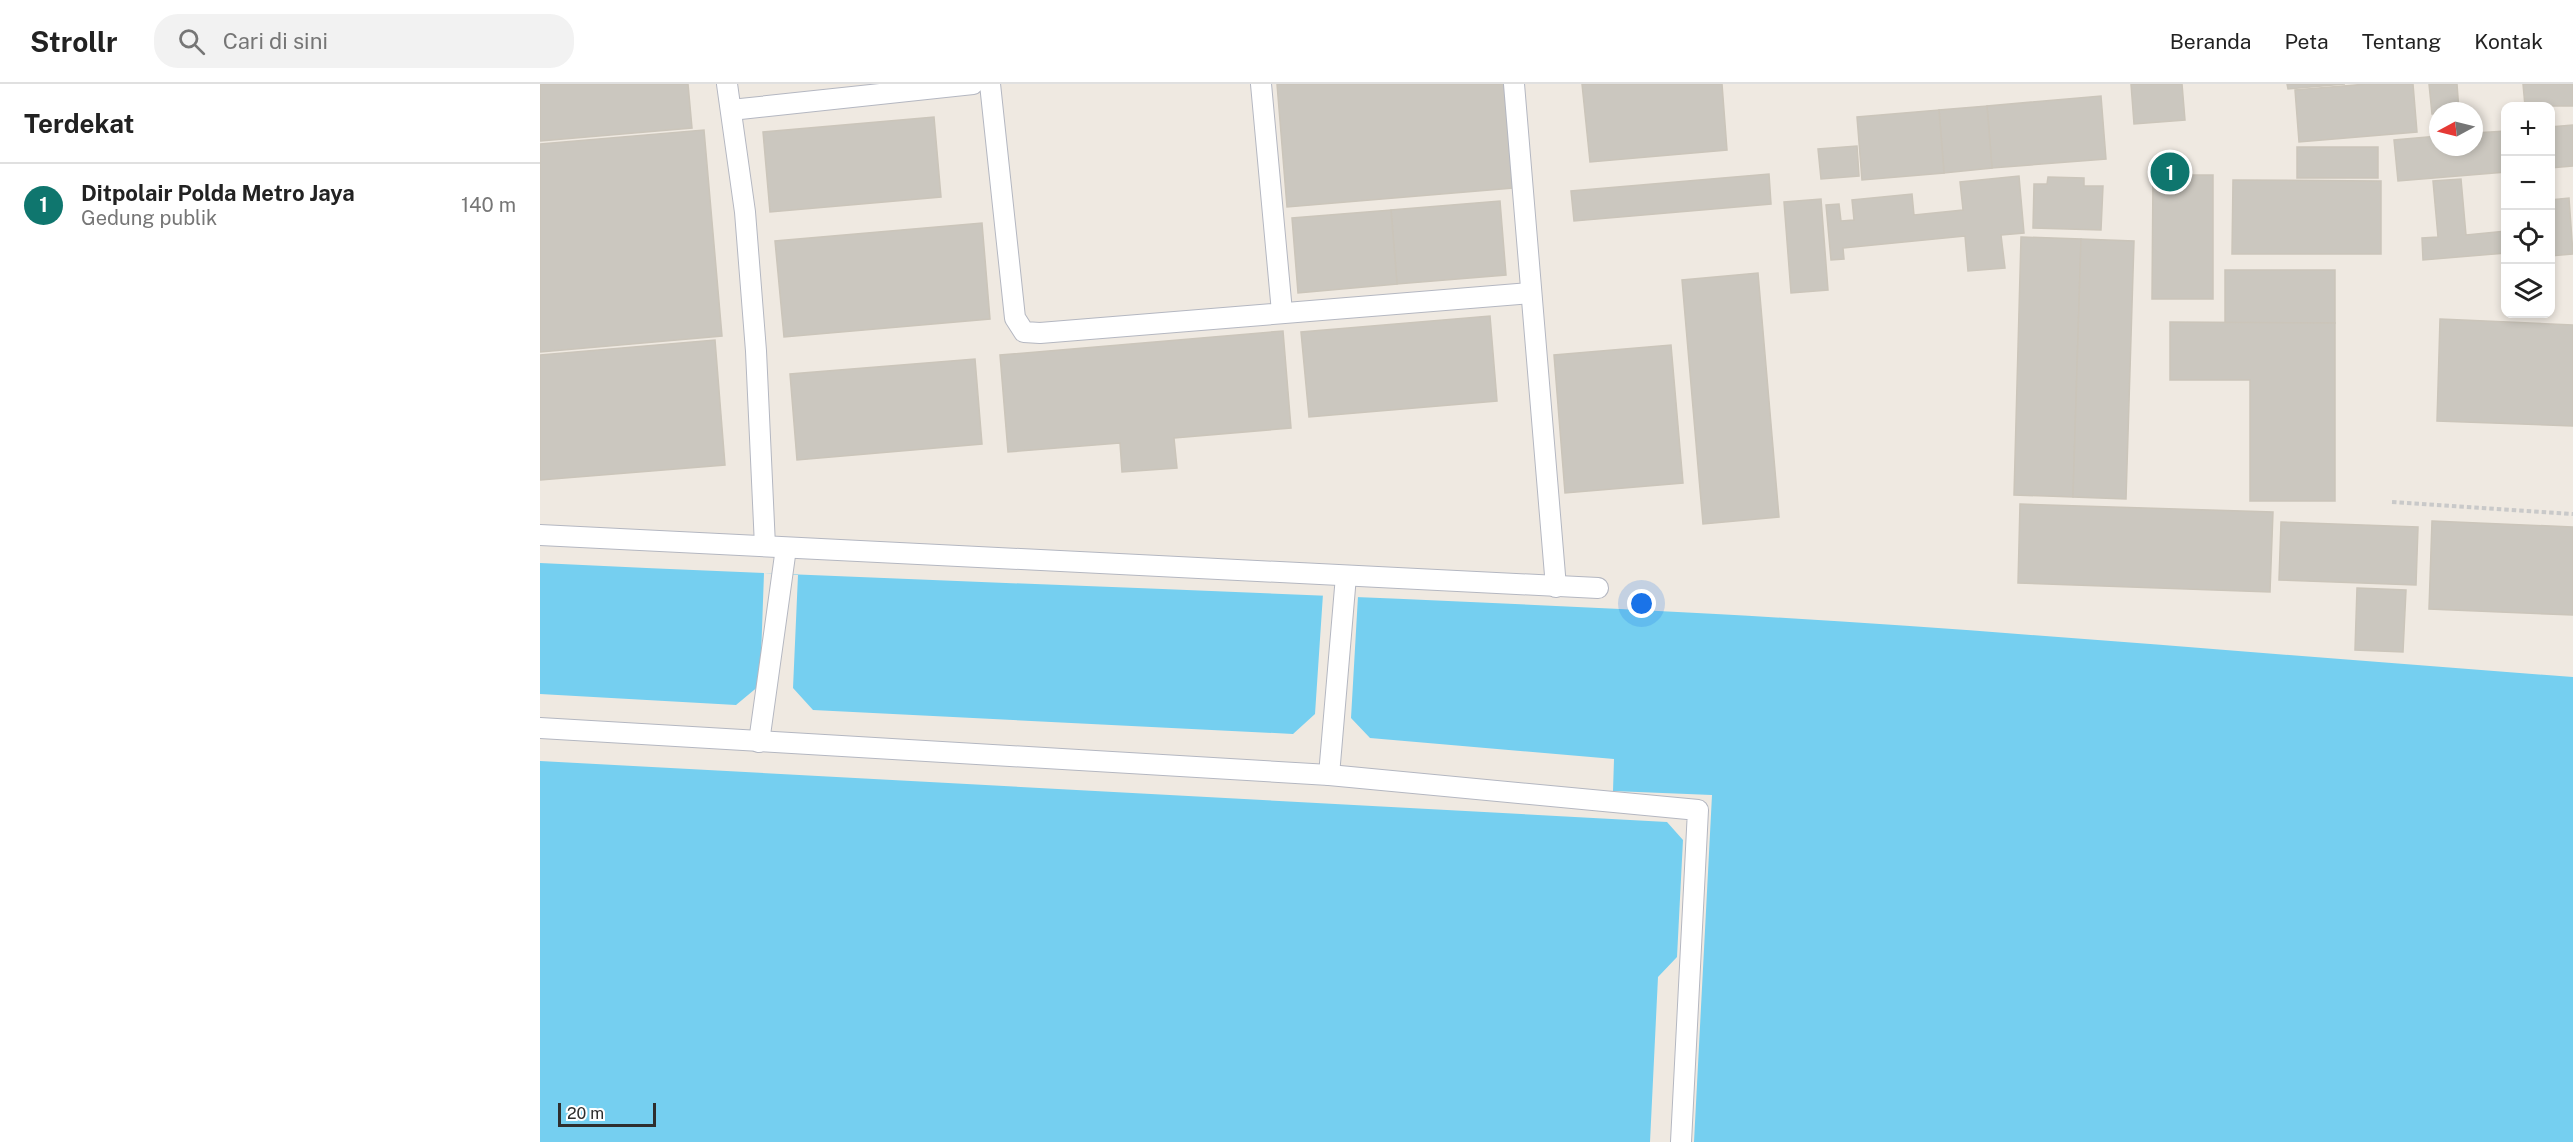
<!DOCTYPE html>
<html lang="id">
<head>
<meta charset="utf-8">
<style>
	body { margin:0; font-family:"Public Sans",sans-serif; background:#f2f2f2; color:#222 }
	.controls { position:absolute; right:18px; top:18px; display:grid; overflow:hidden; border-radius:12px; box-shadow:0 3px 9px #0003 }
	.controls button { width:54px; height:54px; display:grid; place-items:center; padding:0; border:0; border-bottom:2px solid #e0e0e0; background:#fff; color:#222; font:30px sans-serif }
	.compass { position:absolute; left:1889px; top:18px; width:54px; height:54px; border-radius:50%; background:#fff; box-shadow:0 3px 9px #0003; rotate:263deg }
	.scale { position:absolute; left:18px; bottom:15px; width:98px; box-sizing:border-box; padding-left:6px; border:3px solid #2e2e2e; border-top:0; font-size:16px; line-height:21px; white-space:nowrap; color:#2e2e2e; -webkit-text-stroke:4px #fff; paint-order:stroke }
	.you { position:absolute; left:1102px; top:520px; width:21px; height:21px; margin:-15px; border:4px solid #fff; border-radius:50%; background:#1a73e8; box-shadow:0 0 0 9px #1a73e833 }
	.badge { display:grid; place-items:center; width:39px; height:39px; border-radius:50%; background:#0f766e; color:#fff; font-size:20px; font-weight:700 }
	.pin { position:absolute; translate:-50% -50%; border:3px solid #fff; box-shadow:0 2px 6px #0006 }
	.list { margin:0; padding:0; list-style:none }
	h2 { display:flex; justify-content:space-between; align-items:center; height:78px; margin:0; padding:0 24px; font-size:26px }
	h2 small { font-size:20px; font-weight:400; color:#767676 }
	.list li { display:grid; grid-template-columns:39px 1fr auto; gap:18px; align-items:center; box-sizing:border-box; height:84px; padding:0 24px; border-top:2px solid #e0e0e0 }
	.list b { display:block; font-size:22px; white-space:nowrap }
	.list p { margin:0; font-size:20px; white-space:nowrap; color:#767676 }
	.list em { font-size:20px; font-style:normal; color:#767676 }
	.icon { flex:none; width:33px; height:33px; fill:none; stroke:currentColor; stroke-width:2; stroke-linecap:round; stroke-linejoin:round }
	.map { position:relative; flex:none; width:2033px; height:1058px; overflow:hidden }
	header { display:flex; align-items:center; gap:36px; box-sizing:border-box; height:84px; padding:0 30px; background:#fff; border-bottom:2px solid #e0e0e0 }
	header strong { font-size:28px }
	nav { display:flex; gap:33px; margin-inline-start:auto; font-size:21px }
	.search { width:420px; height:54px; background:#f2f2f2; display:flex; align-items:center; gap:15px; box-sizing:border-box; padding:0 21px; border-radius:24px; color:#767676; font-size:22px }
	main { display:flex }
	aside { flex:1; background:#fff }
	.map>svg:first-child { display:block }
	.water { fill:#75cff0 }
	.pier { fill:#efe9e1 }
	.building { fill:#cbc7bf; stroke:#cbc5ba; stroke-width:1.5 }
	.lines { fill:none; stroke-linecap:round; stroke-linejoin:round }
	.service-casing { stroke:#b4b7c1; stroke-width:22 }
	.path { stroke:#c9c9c9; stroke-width:4; stroke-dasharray:4.5 3; stroke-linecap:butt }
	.service { stroke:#fff; stroke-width:20 }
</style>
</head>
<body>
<header>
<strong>Strollr</strong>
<div class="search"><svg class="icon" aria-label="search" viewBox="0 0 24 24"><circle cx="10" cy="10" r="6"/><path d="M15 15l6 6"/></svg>Cari di sini</div>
<nav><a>Beranda</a><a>Peta</a><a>Tentang</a><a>Kontak</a></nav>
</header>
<main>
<aside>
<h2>Terdekat<small></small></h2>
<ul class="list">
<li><span class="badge">1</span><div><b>Ditpolair Polda Metro Jaya</b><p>Gedung publik</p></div><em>140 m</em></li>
</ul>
</aside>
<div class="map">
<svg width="2033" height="1058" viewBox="0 0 2033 1058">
	<rect width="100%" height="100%" fill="#efe9e1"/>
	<path class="water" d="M0 479C392 498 784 509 1176 530 1462 546 1747 572 2033 593V1058H0Z"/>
	<polygon class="pier" points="224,489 258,491 253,604 273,626 753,650 775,630 783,510 818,512 811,634 830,654 1074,675 1073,707 1172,711 1154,1058 1110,1058 1118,893 1137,873 1143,756 1127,738 0,677 0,610 196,621 220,601"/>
	<g class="building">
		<polygon points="0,0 148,0 152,44 0,57"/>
		<polygon points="737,0 964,0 973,104 747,123"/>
		<polygon points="1042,0 1182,0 1187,66 1050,78"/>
		<polygon points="1591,0 1642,0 1645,36 1594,40"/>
		<polygon points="1747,0 1805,0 1748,5"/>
		<polygon points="1827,0 1873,0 1877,48 1759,58 1755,6"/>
		<polygon points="1889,0 1917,0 1919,27 1898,27 1898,30 1892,30"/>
		<polygon points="1983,0 2033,0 2033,22 1985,22"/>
		<polygon points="1561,12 1566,75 1452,84 1447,22"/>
		<polygon points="1447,22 1452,84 1404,89 1399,26"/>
		<polygon points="1399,26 1404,89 1322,96 1317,33"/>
		<polygon points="394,33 401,113 230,128 223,48"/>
		<polygon points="2033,41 2033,82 2010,84 2010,43"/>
		<polygon points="164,46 182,252 0,268 0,60"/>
		<polygon points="1966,47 1966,88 1858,97 1854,56 1898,52 1898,63 1934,63 1934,49"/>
		<polygon points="1317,62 1319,92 1281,95 1278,65"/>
		<rect x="1757" y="63" width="81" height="31"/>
		<polygon points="1229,90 1231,120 1034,137 1031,107"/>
		<polygon points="1613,91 1673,91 1673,215 1612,215"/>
		<polygon points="1479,92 1484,149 1461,151 1465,184 1428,187 1425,152 1303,164 1304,175 1291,176 1286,121 1299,120 1301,137 1314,136 1312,116 1372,110 1374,131 1423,126 1420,98"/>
		<polygon points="1508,93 1544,94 1544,102 1563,102 1561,146 1493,144 1494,100 1507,100"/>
		<polygon points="1921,95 1926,151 1966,147 1966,169 1883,176 1882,154 1898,153 1893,97"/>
		<polygon points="1693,96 1841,97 1841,170 1692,170"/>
		<polygon points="2029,114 2033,170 2010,172 2010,116"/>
		<polygon points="1281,115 1288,206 1251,209 1244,118"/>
		<polygon points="960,117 966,191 857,200 851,126"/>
		<polygon points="851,126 857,200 758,209 752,134"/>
		<polygon points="442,139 450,235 244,253 235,157"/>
		<polygon points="1481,153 1541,155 1533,413 1474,411"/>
		<polygon points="1541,155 1594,157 1586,415 1533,413"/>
		<rect x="1685" y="186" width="110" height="53"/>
		<polygon points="1218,189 1239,433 1163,440 1142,196"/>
		<polygon points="950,232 957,317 769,333 761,248"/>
		<polygon points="1900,235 2033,241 2033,342 1897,337"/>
		<polygon points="1630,238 1795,239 1795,417 1710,417 1710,296 1630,296"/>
		<polygon points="743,247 751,344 634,354 637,384 582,388 580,359 468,368 460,271"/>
		<polygon points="175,256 185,381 0,396 0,271"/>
		<polygon points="1131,261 1143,399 1025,409 1014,271"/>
		<polygon points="435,275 442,360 257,376 250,290"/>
		<polygon points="1480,420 1733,428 1730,508 1478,499"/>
		<polygon points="1892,437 2033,443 2033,531 1889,525"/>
		<polygon points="1741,438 1878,443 1876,501 1739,496"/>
		<polygon points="1817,504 1866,506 1863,568 1815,566"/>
	</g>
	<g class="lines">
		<defs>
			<g id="service">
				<polyline points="187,0 205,128 216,267 225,462"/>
				<polyline points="450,0 475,234 484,248 500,249 991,209"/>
				<polyline points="721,0 742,228"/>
				<polyline points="974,0 1016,503"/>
				<polyline points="191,26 433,0"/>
				<polyline points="0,451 1058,504"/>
				<polyline points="0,644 789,691 1158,726 1141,1058"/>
				<polyline points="219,658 246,464"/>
				<polyline points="789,691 806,492"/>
			</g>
		</defs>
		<use href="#service" class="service-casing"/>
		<polyline class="path" points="1852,418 2033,430"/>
		<use href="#service" class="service"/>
	</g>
</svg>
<div class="controls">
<button>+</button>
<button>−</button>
<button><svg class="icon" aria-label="locate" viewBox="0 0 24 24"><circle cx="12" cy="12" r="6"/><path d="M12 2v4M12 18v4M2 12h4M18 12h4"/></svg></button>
<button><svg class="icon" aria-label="layers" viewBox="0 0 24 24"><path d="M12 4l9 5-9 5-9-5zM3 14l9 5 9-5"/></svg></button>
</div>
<svg class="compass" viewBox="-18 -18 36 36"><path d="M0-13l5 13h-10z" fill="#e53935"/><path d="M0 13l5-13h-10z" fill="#767676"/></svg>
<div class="scale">20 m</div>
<div class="you"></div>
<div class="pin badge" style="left:1630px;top:88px">1</div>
</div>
</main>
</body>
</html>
